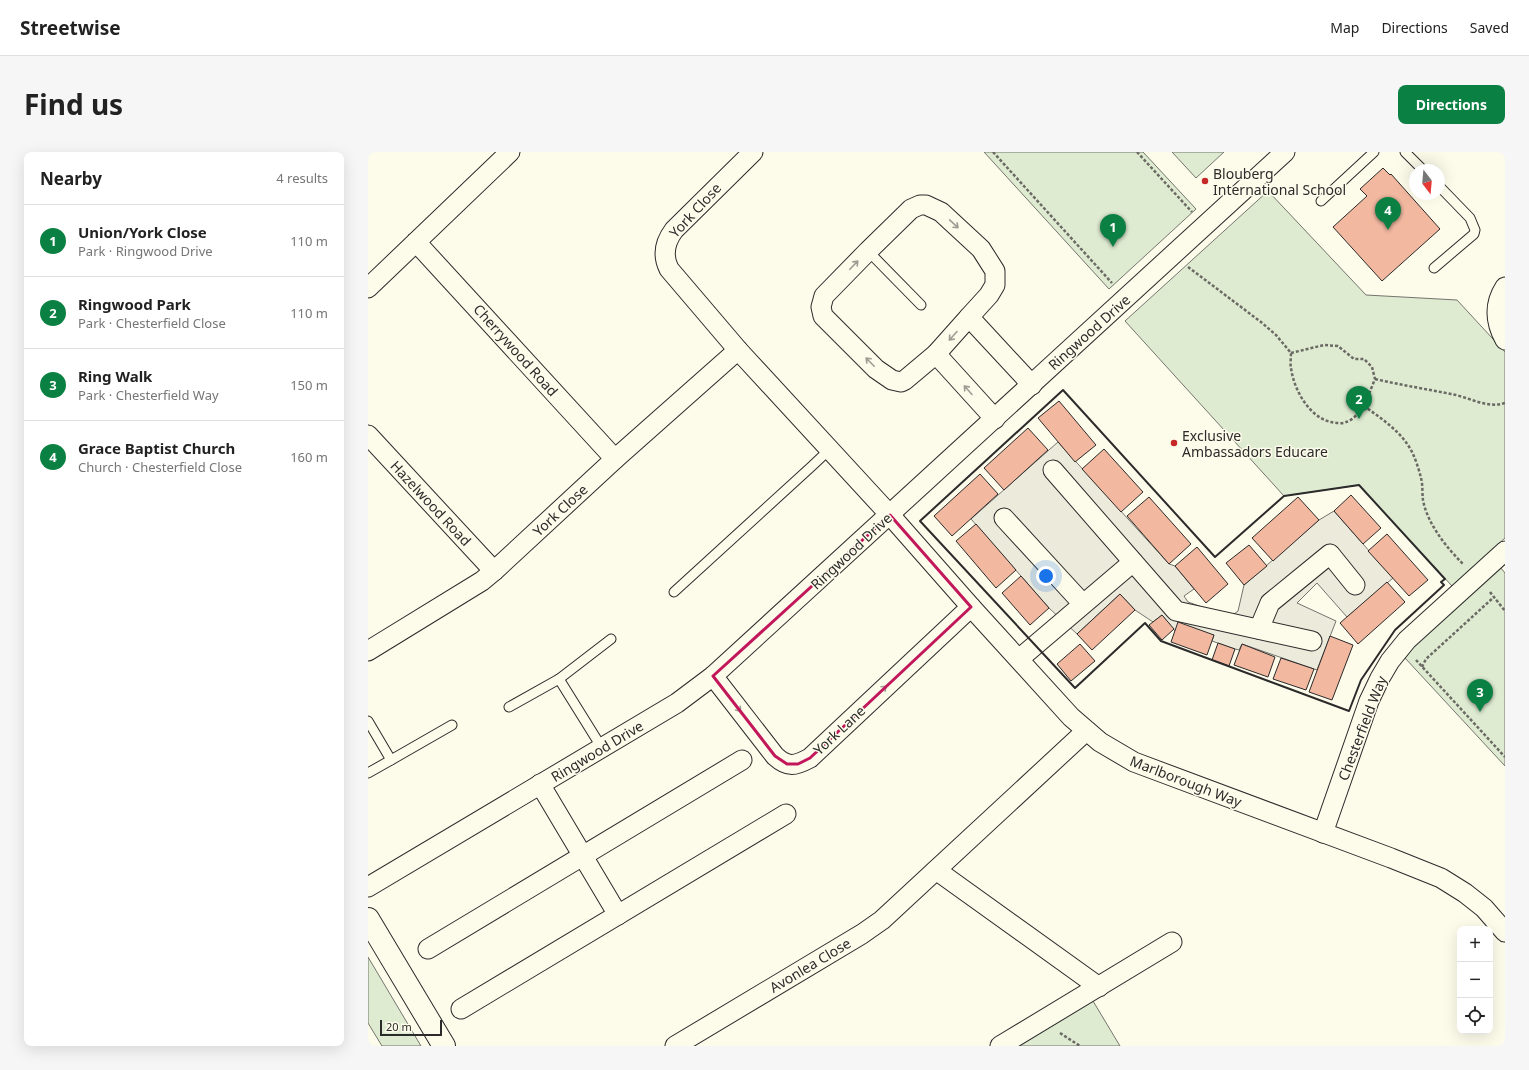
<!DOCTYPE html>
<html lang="en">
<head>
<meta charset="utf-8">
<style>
	body { margin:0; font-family:"Noto Sans",sans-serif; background:#f6f6f6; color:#222 }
	.controls { position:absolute; right:12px; bottom:12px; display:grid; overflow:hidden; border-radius:8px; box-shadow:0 4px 16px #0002 }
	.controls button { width:36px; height:36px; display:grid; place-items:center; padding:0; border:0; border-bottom:1px solid #e0e0e0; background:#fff; color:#222; font:20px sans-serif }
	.compass { position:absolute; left:1041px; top:12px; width:36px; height:36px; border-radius:50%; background:#fff; box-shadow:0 4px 16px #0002; rotate:164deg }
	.scale { position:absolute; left:12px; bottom:10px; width:62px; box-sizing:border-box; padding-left:4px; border:2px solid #2b2b2b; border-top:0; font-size:11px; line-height:14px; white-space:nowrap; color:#2b2b2b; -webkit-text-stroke:3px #fdfbea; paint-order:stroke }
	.you { position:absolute; left:678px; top:424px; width:14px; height:14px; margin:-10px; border:3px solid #fff; border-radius:50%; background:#1a73e8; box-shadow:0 0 0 6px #1a73e833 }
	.badge { display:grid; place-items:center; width:26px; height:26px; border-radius:50%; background:#0b8043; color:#fff; font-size:13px; font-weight:700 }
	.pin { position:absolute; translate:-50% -33px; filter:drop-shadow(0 1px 2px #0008) }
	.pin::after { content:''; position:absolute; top:21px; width:14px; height:12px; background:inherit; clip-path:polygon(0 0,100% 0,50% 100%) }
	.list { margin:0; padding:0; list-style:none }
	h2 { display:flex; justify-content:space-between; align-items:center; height:52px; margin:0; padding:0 16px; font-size:17px }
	h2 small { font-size:13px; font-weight:400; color:#767676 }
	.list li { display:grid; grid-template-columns:26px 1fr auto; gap:12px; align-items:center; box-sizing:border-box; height:72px; padding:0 16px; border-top:1px solid #e0e0e0 }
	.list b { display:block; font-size:15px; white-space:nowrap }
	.list p { margin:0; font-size:13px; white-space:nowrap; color:#767676 }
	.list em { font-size:13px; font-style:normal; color:#767676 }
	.icon { flex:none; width:22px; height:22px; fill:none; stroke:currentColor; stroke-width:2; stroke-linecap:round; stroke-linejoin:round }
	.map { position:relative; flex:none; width:1137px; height:894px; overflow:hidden; border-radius:8px }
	header { display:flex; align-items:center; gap:24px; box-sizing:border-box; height:56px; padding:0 20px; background:#fff; border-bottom:1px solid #e0e0e0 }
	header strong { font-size:19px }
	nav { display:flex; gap:22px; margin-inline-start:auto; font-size:14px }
	.intro { display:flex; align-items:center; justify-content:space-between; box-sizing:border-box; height:96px; padding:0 24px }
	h1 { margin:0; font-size:28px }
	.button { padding:10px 18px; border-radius:8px; background:#0b8043; color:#fff; font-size:14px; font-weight:700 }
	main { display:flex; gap:24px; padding:0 24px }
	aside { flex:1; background:#fff; border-radius:8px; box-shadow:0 4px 16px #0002 }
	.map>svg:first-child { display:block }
	.green { fill:#deebd1; stroke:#74746e }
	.parking { fill:#eceadb; stroke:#74746e }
	.building { fill:#f2b8a0; stroke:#2b2b2b }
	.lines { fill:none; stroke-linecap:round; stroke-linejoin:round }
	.service-casing { stroke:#2b2b2b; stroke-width:11 }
	.minor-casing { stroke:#2b2b2b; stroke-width:21 }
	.tertiary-casing { stroke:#2b2b2b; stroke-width:24 }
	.path { stroke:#6a6964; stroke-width:2.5; stroke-dasharray:3 2; stroke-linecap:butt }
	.service { stroke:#fdfbea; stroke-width:9 }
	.minor { stroke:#fdfbea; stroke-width:19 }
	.tertiary { stroke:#fdfbea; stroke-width:22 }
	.wall { stroke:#2b2b2b; stroke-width:2 }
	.oneway { stroke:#9e9d94 }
	.marked { fill:none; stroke:#c2185b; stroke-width:3; stroke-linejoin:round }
	.poi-dot { fill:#c62828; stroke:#fdfbea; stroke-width:1.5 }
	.labels { text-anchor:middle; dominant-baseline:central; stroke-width:3; stroke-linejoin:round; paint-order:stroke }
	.poi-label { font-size:14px; fill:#2b2b2b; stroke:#fdfbea; text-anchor:start }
	.street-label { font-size:14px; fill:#2b2b2b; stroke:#fdfbea }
</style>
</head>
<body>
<header>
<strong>Streetwise</strong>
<nav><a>Map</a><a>Directions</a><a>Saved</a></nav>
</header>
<div class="intro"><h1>Find us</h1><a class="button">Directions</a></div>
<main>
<aside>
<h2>Nearby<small>4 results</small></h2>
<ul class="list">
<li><span class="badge">1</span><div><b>Union/York Close</b><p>Park · Ringwood Drive</p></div><em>110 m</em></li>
<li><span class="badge">2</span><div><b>Ringwood Park</b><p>Park · Chesterfield Close</p></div><em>110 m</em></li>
<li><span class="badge">3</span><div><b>Ring Walk</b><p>Park · Chesterfield Way</p></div><em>150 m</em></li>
<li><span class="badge">4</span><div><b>Grace Baptist Church</b><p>Church · Chesterfield Close</p></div><em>160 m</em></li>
</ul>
</aside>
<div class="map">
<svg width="1137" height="894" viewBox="0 0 1137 894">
	<rect width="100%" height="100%" fill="#fdfbea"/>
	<g class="green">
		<polygon points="616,0 775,0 828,57 741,137"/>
		<polygon points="804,0 856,0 828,26"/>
		<polygon points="900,39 998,143 1089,148 1137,200 1137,386 1084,434 991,333 916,344 757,169"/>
		<polygon points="1132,415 1137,421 1137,614 1037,506 1047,493"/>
		<polygon points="0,805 53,894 14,894 0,871"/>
		<polygon points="725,849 752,894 651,894"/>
	</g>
	<polygon class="parking" points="690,290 801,412 807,414 826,437 816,444 820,450 862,465 870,459 876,433 951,368 966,359 1025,426 979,465 949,431 929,451 968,469 949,518 874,492 871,498 867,497 844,489 846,483 807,479 794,463 785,470 767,458 752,442 709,482 681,456 603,367"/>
	<g class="building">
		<polygon points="1015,16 1022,23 1023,22 1072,77 1014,129 965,75 999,44 992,37"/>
		<polygon points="691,249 728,293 707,310 670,266"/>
		<polygon points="660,276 680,298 636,338 616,316"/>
		<polygon points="736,297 775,340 753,360 714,317"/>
		<polygon points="612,322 630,342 584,384 566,364"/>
		<polygon points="983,343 1013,376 995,392 966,359"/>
		<polygon points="781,345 823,392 801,412 759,364"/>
		<polygon points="930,345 951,368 905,409 884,386"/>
		<polygon points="608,372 648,418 628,436 588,389"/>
		<polygon points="1019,382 1060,428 1041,444 1000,399"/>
		<polygon points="881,393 899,414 876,433 858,411"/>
		<polygon points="829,395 860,432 838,451 807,414"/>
		<polygon points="653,424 681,456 662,473 634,441"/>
		<polygon points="1019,430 1037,450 990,492 972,471"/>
		<polygon points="752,442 767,458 724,498 709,482"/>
		<polygon points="794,463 806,477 794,488 781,473"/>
		<polygon points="810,470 846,483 839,503 803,490"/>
		<polygon points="962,484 985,493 964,548 941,540"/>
		<polygon points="850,491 867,497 861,514 844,508"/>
		<polygon points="712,492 727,509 703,529 689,512"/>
		<polygon points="874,492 907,505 900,525 866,513"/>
		<polygon points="913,506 946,517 938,538 905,527"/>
	</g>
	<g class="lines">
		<defs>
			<g id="service">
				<polyline points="1037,0 1055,18"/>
				<polyline points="953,49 1006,0"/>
				<polyline points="500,99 553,153"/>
				<polyline points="1066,116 1106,82 1107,78 1102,66 1071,34"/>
				<polyline points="306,440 444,314 462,297"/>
				<polyline points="191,527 234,596"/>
				<polyline points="141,555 191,527 243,487"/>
				<polyline points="0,569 23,608 0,621"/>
				<polyline points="23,608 84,573"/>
			</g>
			<g id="minor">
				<path d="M385 0 306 78C297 90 294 103 301 117L370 198 522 363 603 455 703 565 732 590 766 610 1023 706 1073 726 1097 741 1116 756 1137 780"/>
				<polyline points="48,90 247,307"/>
				<path d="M1137 135C1126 152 1127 170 1137 188"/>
				<polyline points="0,136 142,0"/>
				<polyline points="568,202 601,165"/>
				<polyline points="627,267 568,202 537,228 533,230 524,228 508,217 455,164 453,155 456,144 500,99 543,57 552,53 558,53 573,60 613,97 627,119 627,133 621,143 601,165 664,233"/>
				<polyline points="0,283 126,419"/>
				<polyline points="685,318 808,459 944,489"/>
				<polyline points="636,366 715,452"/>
				<polyline points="891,477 902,451 962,402 987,433"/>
				<polyline points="0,499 114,429 126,419 247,307 370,198"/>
				<polyline points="651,507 765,410"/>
				<path d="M345 524 407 604C420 616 427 614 442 606L603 455"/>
				<polyline points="172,632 250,763"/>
				<polyline points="955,681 1001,549 1012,526 1022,509 1039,488 1137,399"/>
				<polyline points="568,718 731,835"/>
				<polyline points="0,735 309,551 345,524 917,0"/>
				<polyline points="60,797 374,608"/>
				<polyline points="93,857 418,662"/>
				<polyline points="307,894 494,782 514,768 718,579"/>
				<polyline points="632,894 804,790"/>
			</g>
			<polyline id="tertiary" points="0,767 76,894"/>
		</defs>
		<use href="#service" class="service-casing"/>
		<use href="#minor" class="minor-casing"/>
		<use href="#tertiary" class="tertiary-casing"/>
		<g class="path">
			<polyline points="625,0 744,131"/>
			<polyline points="769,0 824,60"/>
			<path d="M820 115 893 170 908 183 923 201C923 206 922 212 923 216 926 238 941 265 963 270 967 271 975 272 978 270 986 268 992 259 996 254 1014 267 1034 280 1044 300 1048 308 1051 318 1053 326 1055 333 1054 341 1055 348 1059 371 1078 395 1095 412"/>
			<polyline points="923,201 956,193 970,194 986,207 996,207 1004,215 1007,227 996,254"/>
			<path d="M1007 227C1033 233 1058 237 1083 242 1101 245 1119 257 1137 251"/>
			<polyline points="1122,440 1137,459"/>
			<polyline points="1048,508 1137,605"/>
			<polyline points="1054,515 1058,507 1126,445"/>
			<polyline points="692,881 712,894"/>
		</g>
		<use href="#service" class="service"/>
		<use href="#minor" class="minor"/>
		<use href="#tertiary" class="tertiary"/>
		<polygon class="wall" points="695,238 847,405 916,344 991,333 1077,427 1073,430 1076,433 1027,478 993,528 981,559 793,489 777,471 707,536 552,369"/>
	</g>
	<defs><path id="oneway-shaft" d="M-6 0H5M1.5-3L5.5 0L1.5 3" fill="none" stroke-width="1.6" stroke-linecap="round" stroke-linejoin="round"/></defs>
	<g class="oneway">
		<use href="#oneway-shaft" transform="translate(586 72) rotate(43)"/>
		<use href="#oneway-shaft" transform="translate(486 113) rotate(-46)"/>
		<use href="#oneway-shaft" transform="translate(585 184) rotate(132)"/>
		<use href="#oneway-shaft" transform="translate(502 210) rotate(-135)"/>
		<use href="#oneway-shaft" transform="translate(600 238) rotate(-132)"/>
		<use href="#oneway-shaft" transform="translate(514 538) rotate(-43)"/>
		<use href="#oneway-shaft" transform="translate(369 555) rotate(52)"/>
	</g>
	<path class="marked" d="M522 363 603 455 442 606 430 612H419L407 604 345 524Z"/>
	<g class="poi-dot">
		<circle cx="837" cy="29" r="4"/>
		<circle cx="806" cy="291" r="4"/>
	</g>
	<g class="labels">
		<g class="poi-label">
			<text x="845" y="21">Blouberg<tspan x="845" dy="16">International School</tspan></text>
			<text x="814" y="283">Exclusive<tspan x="814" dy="16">Ambassadors Educare</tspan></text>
		</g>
		<g class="street-label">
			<text transform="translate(327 58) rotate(-47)">York Close</text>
			<text transform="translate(721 180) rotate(-42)">Ringwood Drive</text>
			<text transform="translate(148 198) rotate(48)">Cherrywood Road</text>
			<text transform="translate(63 351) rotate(47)">Hazelwood Road</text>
			<text transform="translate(192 358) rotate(-43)">York Close</text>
			<text transform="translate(483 399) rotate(-43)">Ringwood Drive</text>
			<text transform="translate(994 576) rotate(-69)">Chesterfield Way</text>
			<text transform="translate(471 578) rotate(-43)">York Lane</text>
			<text transform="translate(229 599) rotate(-31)">Ringwood Drive</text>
			<text transform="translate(818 629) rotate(21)">Marlborough Way</text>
			<text transform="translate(442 813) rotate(-31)">Avonlea Close</text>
		</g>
	</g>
</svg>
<div class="controls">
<button>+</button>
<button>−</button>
<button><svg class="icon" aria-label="locate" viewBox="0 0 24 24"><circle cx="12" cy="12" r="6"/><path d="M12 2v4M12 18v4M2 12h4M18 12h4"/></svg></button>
</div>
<svg class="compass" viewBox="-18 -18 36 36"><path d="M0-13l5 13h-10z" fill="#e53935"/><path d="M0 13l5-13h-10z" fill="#767676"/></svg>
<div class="scale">20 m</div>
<div class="you"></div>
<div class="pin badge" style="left:745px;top:95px">1</div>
<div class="pin badge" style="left:991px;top:267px">2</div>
<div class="pin badge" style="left:1112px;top:560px">3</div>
<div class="pin badge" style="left:1020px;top:78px">4</div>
</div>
</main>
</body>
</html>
